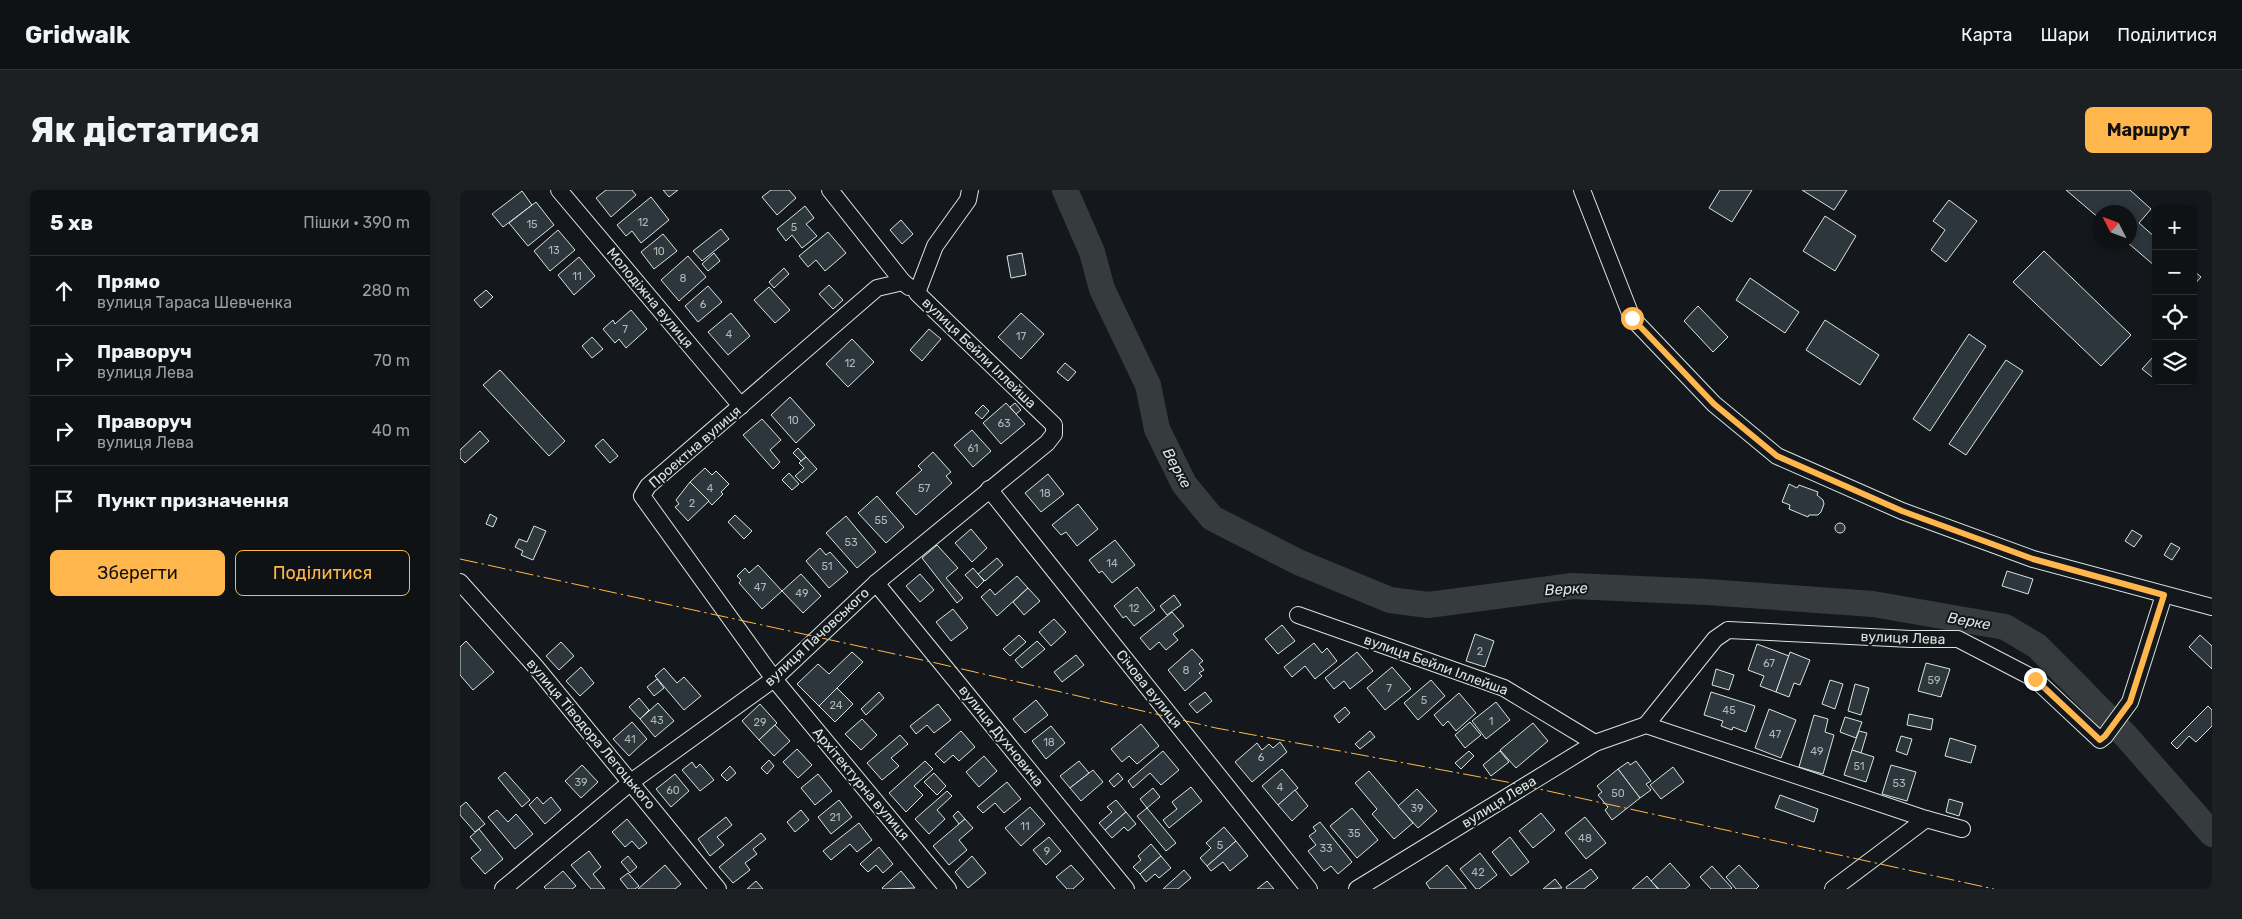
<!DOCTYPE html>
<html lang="uk">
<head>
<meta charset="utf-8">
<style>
	body { margin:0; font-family:Rubik,sans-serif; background:#1d2022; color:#f1f3f6 }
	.controls { position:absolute; right:15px; top:15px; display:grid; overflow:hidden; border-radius:8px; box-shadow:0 2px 8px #0003 }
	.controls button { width:45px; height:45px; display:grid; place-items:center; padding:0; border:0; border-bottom:1px solid #2f3234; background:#0f1215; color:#f1f3f6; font:25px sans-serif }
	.compass { position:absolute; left:1632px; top:15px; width:45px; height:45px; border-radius:50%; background:#0f1215; box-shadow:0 2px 8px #0003; rotate:312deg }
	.stop { position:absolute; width:15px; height:15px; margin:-11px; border:4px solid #ffb74d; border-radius:50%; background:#fff }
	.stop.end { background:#ffb74d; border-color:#fff; box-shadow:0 1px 5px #0008 }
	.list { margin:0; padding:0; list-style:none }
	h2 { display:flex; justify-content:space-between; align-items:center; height:65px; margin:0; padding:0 20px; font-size:21px }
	h2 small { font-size:16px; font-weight:400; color:#9b9ea0 }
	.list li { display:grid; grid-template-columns:32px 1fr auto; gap:15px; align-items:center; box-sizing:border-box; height:70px; padding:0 20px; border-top:1px solid #2f3234 }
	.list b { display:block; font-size:19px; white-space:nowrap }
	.list p { margin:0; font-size:16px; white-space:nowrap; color:#9b9ea0 }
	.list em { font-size:16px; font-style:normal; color:#9b9ea0 }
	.actions { display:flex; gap:10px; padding:15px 20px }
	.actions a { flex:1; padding:11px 0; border:1px solid #ffb74d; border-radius:8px; text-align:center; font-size:18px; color:#ffb74d }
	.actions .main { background:#ffb74d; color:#111 }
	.icon { flex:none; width:28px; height:28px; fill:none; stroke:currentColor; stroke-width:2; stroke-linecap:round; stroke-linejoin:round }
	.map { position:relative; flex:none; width:1752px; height:699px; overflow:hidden; border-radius:8px }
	header { display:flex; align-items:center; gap:30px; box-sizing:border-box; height:70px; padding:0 25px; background:#0f1215; border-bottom:1px solid #2f3234 }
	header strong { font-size:24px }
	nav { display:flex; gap:28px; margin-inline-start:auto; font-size:18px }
	.intro { display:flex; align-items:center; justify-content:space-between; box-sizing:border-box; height:120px; padding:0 30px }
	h1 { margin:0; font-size:35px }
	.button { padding:12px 22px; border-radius:8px; background:#ffb74d; color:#111; font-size:18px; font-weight:700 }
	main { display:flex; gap:30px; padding:0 30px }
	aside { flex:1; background:#0f1215; border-radius:8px; box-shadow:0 2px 8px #0003 }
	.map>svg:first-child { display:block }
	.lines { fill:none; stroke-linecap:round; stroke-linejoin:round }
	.river { stroke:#363b3e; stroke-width:26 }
	.building { fill:#2c363c; stroke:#d8e6dc }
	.minor-casing { stroke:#d8e6dc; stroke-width:18 }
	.minor { stroke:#14181c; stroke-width:16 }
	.power { stroke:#ffb74d; stroke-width:1; stroke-dasharray:18 4 2.5 4; stroke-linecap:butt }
	.route { stroke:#ffb74d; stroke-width:6 }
	.labels { text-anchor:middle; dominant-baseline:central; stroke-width:4; stroke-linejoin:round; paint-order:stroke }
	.number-label { font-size:11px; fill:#adbab4 }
	.street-label { font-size:14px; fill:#d8e6dc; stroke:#14181c }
	.water-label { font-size:15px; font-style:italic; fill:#d8e6dc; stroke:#14181c }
</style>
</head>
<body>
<header>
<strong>Gridwalk</strong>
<nav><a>Карта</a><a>Шари</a><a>Поділитися</a></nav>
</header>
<div class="intro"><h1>Як дістатися</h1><a class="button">Маршрут</a></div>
<main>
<aside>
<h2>5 хв<small>Пішки · 390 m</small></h2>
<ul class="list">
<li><svg class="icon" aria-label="ahead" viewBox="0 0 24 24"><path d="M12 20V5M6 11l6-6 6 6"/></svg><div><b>Прямо</b><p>вулиця Тараса Шевченка</p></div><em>280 m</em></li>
<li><svg class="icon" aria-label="right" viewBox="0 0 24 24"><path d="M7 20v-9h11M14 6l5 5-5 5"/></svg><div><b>Праворуч</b><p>вулиця Лева</p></div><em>70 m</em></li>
<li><svg class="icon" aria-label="right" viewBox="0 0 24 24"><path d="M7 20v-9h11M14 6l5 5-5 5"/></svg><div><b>Праворуч</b><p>вулиця Лева</p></div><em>40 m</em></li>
<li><svg class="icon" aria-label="arrive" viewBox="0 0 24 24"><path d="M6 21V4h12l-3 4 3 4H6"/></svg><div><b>Пункт призначення</b></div></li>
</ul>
<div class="actions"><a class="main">Зберегти</a><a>Поділитися</a></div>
</aside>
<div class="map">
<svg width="1752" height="699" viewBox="0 0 1752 699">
	<rect width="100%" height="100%" fill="#14181c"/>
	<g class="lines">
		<polyline class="river" points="605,0 632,62 642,99 688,195 697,239 724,294 752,328 838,372 930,410 968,415 1112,396 1247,402 1413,414 1545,437 1577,456 1613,492 1666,546 1752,644"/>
	</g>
	<g class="building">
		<polygon points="146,0 172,0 176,5 151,27 136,8"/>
		<polygon points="203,0 218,0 209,7"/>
		<polygon points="311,0 329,0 336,8 317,25 302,7"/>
		<polygon points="1260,0 1292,0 1272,32 1249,18"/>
		<polygon points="1342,0 1387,0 1374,20"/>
		<polygon points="1606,0 1670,0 1691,19 1679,33 1696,48 1696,77 1667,52 1670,52 1670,22 1640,22 1640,29"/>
		<polygon points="62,1 72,15 43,37 32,24"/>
		<polygon points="191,7 209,30 181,53 172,41 166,46 157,35"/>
		<polygon points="1489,10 1517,31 1486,72 1471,60 1485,40 1473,31"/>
		<polygon points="76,12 94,35 68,56 49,33"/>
		<polygon points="345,16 354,28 346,34 357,46 342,58 332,45 326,51 317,39"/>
		<polygon points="1365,26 1396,46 1375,81 1343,61"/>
		<polygon points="441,30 453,44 442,54 430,40"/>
		<polygon points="261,39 269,49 242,71 233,61"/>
		<polygon points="98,40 115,60 90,81 74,61"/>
		<polygon points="368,42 386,63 365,81 356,70 348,77 339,66"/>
		<polygon points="203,44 217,61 194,79 181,62"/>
		<polygon points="1584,61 1671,145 1641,176 1553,92"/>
		<polygon points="254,63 260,71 248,81 242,74"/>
		<polygon points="562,63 566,85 551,88 547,66"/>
		<polygon points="228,66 246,87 219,111 201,90"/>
		<polygon points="119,67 135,86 114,105 98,85"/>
		<polygon points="324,78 329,84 314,98 309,92"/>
		<polygon points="1733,80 1741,87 1733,96"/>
		<polygon points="1290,88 1339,122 1325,143 1276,110"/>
		<polygon points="369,95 383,110 373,119 359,104"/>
		<polygon points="248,96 262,112 238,132 225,116"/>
		<polygon points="309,97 330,120 315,133 294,110"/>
		<polygon points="26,100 33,107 21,118 14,110"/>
		<polygon points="1238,116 1268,147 1253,162 1224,131"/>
		<polygon points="171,120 187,139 166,158 159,149 155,153 143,139 153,130 155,134"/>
		<polygon points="271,123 290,146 268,165 248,142"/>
		<polygon points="561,123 584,144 561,169 538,147"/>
		<polygon points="1365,130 1419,165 1400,195 1346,160"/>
		<polygon points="469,139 481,149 462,171 450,160"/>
		<polygon points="1509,144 1526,156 1470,241 1453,229"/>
		<polygon points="132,147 143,159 132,168 122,156"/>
		<polygon points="392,149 414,172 388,197 366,174"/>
		<polygon points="1692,168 1696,171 1696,190 1682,179"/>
		<polygon points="1546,170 1563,181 1506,265 1489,254"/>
		<polygon points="605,173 616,182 608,191 597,182"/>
		<polygon points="40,180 105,251 89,266 23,195"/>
		<polygon points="330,207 355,235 336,253 311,225"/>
		<polygon points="546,213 565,234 541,254 523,233"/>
		<polygon points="555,213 561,220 556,224 550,217"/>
		<polygon points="523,215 529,221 522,229 515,223"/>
		<polygon points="302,229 321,250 310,260 320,272 313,279 283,245"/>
		<polygon points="512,240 531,261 513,277 494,255"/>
		<polygon points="20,241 29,251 5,273 0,268 0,260"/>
		<polygon points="143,249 158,266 150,273 135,256"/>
		<polygon points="338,258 346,267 341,271 333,263"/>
		<polygon points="473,262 491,282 486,286 492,293 456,325 436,303 462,280 458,276"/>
		<polygon points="346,267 357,279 342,293 335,286 344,278 339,273"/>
		<polygon points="245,278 252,285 256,281 269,294 261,302 263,304 252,315 230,292"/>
		<polygon points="329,283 339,294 332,300 322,290"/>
		<polygon points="588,284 604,304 581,322 565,303"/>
		<polygon points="230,292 249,311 228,331 215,317 219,314 216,310"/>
		<polygon points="1329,294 1337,298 1339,295 1358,302 1357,305 1363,310 1364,314 1361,322 1358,325 1349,325 1348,327 1329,319 1330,315 1322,312"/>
		<polygon points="417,306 444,337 426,353 398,323"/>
		<polygon points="618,314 638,339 617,356 606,342 601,345 592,335"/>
		<polygon points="30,324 37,328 33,337 26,334"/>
		<polygon points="275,325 292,341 284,349 268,332"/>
		<polygon points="386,326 416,362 397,378 366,343"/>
		<circle cx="1380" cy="338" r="5"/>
		<polygon points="74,336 86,341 73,370 61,365 63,361 55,357 59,349 67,352"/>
		<polygon points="511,339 527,358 512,372 495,353"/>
		<polygon points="1672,340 1682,346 1674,357 1665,351"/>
		<polygon points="655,350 675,375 652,393 642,381 639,383 629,370"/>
		<polygon points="1711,353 1720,358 1712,370 1704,365"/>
		<polygon points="477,355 498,378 486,388 503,408 497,413 462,368"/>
		<polygon points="360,358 366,365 370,362 388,382 369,398 346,371"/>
		<polygon points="537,368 543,375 525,391 518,384"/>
		<polygon points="298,375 322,401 302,419 279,393 281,390 277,386 285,378 289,383"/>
		<polygon points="513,378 524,391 517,398 505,385"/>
		<polygon points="1547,381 1573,389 1568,404 1542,396"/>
		<polygon points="341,384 361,406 343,423 322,401"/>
		<polygon points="460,384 474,400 460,412 446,396"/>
		<polygon points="557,386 568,398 537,426 521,407 530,399 535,405"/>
		<polygon points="677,397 695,420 674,436 666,426 663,428 654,416"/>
		<polygon points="568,398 580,411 564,425 553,412"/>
		<polygon points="714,405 721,415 707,425 700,416"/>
		<polygon points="493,419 508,438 491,451 476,432"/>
		<polygon points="712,422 724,436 713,444 718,450 706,460 699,452 690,460 680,448"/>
		<polygon points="594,429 606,442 591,456 579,442"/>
		<polygon points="822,435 835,451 818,464 805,449"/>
		<polygon points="1015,444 1034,451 1025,477 1006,471"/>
		<polygon points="559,445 566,452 550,466 543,459"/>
		<polygon points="1740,445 1752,456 1752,479 1729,457"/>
		<polygon points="6,451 34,482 13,500 0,485 0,457"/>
		<polygon points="577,451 585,459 562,478 555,470"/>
		<polygon points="101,452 114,466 99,480 86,466"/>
		<polygon points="854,453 862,463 867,458 877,471 855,489 845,476 832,487 824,477"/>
		<polygon points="1297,454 1329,466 1316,502 1300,496 1304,486 1288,480"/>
		<polygon points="732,459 743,471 739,474 744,480 739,483 742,486 725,501 708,480"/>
		<polygon points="392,462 403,472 359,516 337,494 358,474 369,484"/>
		<polygon points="897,462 913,481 890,499 884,491 874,499 865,488"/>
		<polygon points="1330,462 1350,470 1340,495 1334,493 1329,507 1316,502"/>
		<polygon points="616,465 624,475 602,492 594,482"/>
		<polygon points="1466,473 1490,479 1481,507 1458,501"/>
		<polygon points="121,477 134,493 120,506 106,491"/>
		<polygon points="932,477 951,499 925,520 907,498"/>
		<polygon points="204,478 217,493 224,487 241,506 224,520 195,486"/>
		<polygon points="1256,479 1274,485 1269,500 1252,495"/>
		<polygon points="197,489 204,498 194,506 187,497"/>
		<polygon points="971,490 985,506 958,530 944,513"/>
		<polygon points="1370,490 1383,494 1375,519 1362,514"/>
		<polygon points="1395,494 1409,498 1401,525 1388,521"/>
		<polygon points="377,498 393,514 375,532 359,516"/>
		<polygon points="419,502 424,508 406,525 401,519"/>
		<polygon points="745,502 752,511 737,523 729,514"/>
		<polygon points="1251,502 1295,516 1286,542 1273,537 1272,540 1261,536 1263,531 1244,525"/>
		<polygon points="999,503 1016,523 996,541 988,531 983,536 974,525"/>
		<polygon points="179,508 189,520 180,529 169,517"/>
		<polygon points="576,510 588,525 565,543 553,529"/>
		<polygon points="1036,512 1050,530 1026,549 1012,531"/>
		<polygon points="198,513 214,531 195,547 180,529"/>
		<polygon points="300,514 317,533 299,550 282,531"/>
		<polygon points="478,514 491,530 474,543 467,535 456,544 450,536"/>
		<polygon points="1748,516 1752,520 1752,536 1736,552 1729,546 1717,559 1711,553"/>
		<polygon points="885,517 890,523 879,533 874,526"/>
		<polygon points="1309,519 1336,530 1321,568 1295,558"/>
		<polygon points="1449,524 1473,529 1471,540 1447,535"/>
		<polygon points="1354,525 1368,529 1365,542 1374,545 1363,584 1339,577"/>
		<polygon points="1385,527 1402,532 1396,548 1380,542"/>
		<polygon points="402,529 417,545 401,560 385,544"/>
		<polygon points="172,532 187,549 169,566 153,549"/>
		<polygon points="1010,532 1021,545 1005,558 995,545"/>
		<polygon points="1073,533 1088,551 1056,578 1040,560"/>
		<polygon points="681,534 699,556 677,574 669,566 662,572 651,559"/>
		<polygon points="315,535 330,551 314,566 299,550"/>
		<polygon points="591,536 605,553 586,569 572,551"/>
		<polygon points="501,541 515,557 499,571 493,565 484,573 475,564"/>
		<polygon points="910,541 915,547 900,559 895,554"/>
		<polygon points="1399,541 1407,543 1401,563 1392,560"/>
		<polygon points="440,545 448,554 431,568 439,576 422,590 407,573"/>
		<polygon points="1441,546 1452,549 1447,565 1436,561"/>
		<polygon points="1490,548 1516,556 1511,573 1485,566"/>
		<polygon points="820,552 827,562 792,592 775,572 797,553 802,560 809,554 813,558"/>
		<polygon points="337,559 352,575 338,588 323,572"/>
		<polygon points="1392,560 1414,567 1406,592 1384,585"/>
		<polygon points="703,561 719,580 701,595 690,583 673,598 668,591"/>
		<polygon points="1009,561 1014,566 1001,579 995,573"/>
		<polygon points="1040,561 1049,572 1031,586 1023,575"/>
		<polygon points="524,566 537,581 519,597 506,582"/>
		<polygon points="309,570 314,576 307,584 301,578"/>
		<polygon points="465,571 473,579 454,596 463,605 446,622 429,603"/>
		<polygon points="619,571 629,583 610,598 600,586"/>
		<polygon points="1176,571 1191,591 1186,594 1191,600 1180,608 1158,579 1168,572 1170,575"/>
		<polygon points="232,572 236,578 240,574 254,590 240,601 222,580"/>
		<polygon points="122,575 138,592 121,608 105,591"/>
		<polygon points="1431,575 1456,582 1447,611 1422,604"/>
		<polygon points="270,576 276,583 267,591 261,585"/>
		<polygon points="1213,577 1224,592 1201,609 1190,595"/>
		<polygon points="822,579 838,598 818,615 802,596"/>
		<polygon points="1158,579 1180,608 1152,630 1145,620 1148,617 1138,605 1142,602 1137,596"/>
		<polygon points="633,580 643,592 621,611 610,598"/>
		<polygon points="909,581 953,633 934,649 912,624 917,619 895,593"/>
		<polygon points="45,582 70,610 62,617 38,588"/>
		<polygon points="474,583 486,596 477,605 464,592"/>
		<polygon points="658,583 663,589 654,597 649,591"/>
		<polygon points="215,584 229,601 211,617 196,599"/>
		<polygon points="358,584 372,601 355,615 341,598"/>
		<polygon points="547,592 561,609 544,623 535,613 523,623 517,617"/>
		<polygon points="731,597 742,611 709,638 703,630 717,619 712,612"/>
		<polygon points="693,598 700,607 687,618 680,609"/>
		<polygon points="957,599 977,621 958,638 938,616"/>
		<polygon points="835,600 848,616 832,631 818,615"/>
		<polygon points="487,601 492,606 477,620 485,629 469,644 455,629"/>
		<polygon points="1320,605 1358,619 1354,632 1315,618"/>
		<polygon points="77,607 83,614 91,607 101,620 85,634 69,615"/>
		<polygon points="1489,609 1503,613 1499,626 1486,622"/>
		<polygon points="379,610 392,627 371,644 358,627"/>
		<polygon points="656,610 666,622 645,640 639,633 652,622 647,617"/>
		<polygon points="6,612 25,634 15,642 0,625 0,617"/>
		<polygon points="570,617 585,634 561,656 545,638"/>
		<polygon points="687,618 716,653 706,661 677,626"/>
		<polygon points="892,618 918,650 897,668 870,636"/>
		<polygon points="37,620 48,632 56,624 73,644 55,659 28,627"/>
		<polygon points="341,620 349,630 335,642 327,632"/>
		<polygon points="498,621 505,629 499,634 493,626"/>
		<polygon points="666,622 676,634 668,641 664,637 652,648 645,640"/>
		<polygon points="1081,623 1095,640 1073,658 1059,641"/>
		<polygon points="266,627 272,635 257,647 264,655 250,666 238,649"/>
		<polygon points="1125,627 1146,653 1126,669 1105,643"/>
		<polygon points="167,629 187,653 179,659 172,651 165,657 152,642"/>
		<polygon points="505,629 513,638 499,650 507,660 489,675 473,656"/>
		<polygon points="860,632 892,672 878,684 871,676 864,681 848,661 856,655 849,646 856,641 853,637"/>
		<polygon points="399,633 412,650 397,662 390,654 371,670 363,661"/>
		<polygon points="764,637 776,651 747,676 740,668 751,658 746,653"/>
		<polygon points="19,639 43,669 25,684 11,668 21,660 10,647"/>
		<polygon points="301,643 306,649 293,659 297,664 285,673 290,680 273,693 259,677"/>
		<polygon points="589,647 601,661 586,675 573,660"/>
		<polygon points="1050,647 1069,672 1051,686 1032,662"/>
		<polygon points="776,651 788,666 770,681 763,672 751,681 747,676"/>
		<polygon points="691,654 701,666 680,684 673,677 681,670 678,666"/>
		<polygon points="419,657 433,674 423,683 416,675 408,682 400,674"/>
		<polygon points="129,661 141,677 133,684 145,699 131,699 111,675"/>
		<polygon points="1020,663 1037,685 1019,699 1016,699 1000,679"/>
		<polygon points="168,666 177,677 170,683 161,672"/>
		<polygon points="512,666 526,683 508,698 495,682"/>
		<polygon points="701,666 711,678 699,688 695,684 686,692 680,684"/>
		<polygon points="1210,673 1230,695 1225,699 1199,699 1191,691"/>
		<polygon points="205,675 221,694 215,699 178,699"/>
		<polygon points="611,675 624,689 613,699 607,699 596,687"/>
		<polygon points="987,675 1006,698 1006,699 970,699 966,693"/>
		<polygon points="1279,675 1299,696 1296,699 1276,699 1266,687"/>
		<polygon points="1252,676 1272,698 1271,699 1251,699 1240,687"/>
		<polygon points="1131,679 1138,688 1124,699 1107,699 1106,697"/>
		<polygon points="724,680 731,688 718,699 703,699"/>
		<polygon points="103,681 116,696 112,699 86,699 84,697"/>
		<polygon points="441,681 455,698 423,699 422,698"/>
		<polygon points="168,683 179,696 175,699 168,699 160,689"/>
		<polygon points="1187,686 1198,699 1172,699"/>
		<polygon points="1095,689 1102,698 1083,699"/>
		<polygon points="296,691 303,699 287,699"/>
		<polygon points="807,691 814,699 797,699"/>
	</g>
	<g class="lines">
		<defs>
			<g id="minor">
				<polyline points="99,0 281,216"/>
				<polyline points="370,0 443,92 449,97"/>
				<polyline points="1122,0 1172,128 1254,214 1317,266 1442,321 1573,369 1752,417"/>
				<polyline points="443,92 417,98 188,296 182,306 314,489 488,699"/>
				<polyline points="529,299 849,699"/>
				<polyline points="0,392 75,476 258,699"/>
				<polyline points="416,393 666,699"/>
				<polyline points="838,425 1044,498 1135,553"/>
				<polyline points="1502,639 1466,629 1186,535 1255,449 1268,440 1451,449 1498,449 1575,489 1640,550 1645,546 1670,512 1704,405"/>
				<polyline points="43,699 171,592 314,489 416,393 587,253 594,244 594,235 457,103 475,56 508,10 510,0"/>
				<polyline points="897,699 1135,553 1186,535"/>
				<polyline points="1373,699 1466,629"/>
			</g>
		</defs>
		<use href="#minor" class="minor-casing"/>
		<use href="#minor" class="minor"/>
		<polyline class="power" points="0,369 476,473 756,538 1047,592 1534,699"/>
	</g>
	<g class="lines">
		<polyline class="route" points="1172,128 1254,214 1317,266 1442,321 1573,369 1704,405 1670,512 1645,546 1640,550 1575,489"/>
	</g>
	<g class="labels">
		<g class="number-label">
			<text x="183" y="32">12</text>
			<text x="72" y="34">15</text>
			<text x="334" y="37">5</text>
			<text x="94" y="60">13</text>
			<text x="199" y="61">10</text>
			<text x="117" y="86">11</text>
			<text x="223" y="88">8</text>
			<text x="243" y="114">6</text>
			<text x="165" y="139">7</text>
			<text x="269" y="144">4</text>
			<text x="561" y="146">17</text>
			<text x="390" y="173">12</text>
			<text x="333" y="230">10</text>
			<text x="544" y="233">63</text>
			<text x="513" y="258">61</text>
			<text x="250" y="298">4</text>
			<text x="464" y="298">57</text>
			<text x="585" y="303">18</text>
			<text x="232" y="313">2</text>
			<text x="421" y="330">55</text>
			<text x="391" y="352">53</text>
			<text x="652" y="373">14</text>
			<text x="367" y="376">51</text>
			<text x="300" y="397">47</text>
			<text x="342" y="403">49</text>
			<text x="674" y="418">12</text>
			<text x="1020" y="461">2</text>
			<text x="1309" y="473">67</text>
			<text x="726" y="480">8</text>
			<text x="1474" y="490">59</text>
			<text x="929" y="498">7</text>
			<text x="964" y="510">5</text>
			<text x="376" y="515">24</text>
			<text x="1269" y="520">45</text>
			<text x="197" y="530">43</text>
			<text x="1031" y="531">1</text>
			<text x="300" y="532">29</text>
			<text x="1315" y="544">47</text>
			<text x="170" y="549">41</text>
			<text x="589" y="552">18</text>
			<text x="1357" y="561">49</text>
			<text x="801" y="567">6</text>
			<text x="1399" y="576">51</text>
			<text x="121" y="592">39</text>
			<text x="1439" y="593">53</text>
			<text x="820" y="597">4</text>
			<text x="213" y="600">60</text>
			<text x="1158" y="603">50</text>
			<text x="957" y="618">39</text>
			<text x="375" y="627">21</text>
			<text x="565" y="636">11</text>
			<text x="894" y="643">35</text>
			<text x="1125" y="648">48</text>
			<text x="760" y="655">5</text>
			<text x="866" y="658">33</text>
			<text x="587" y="661">9</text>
			<text x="1018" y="682">42</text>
		</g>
		<g class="street-label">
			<text transform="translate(190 108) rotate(50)">Молодіжна вулиця</text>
			<text transform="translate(519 163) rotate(44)">вулиця Бейли Іллейша</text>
			<text transform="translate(235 257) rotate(-41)">Проектна вулиця</text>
			<text transform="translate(357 447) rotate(-43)">вулиця Пачовського</text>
			<text transform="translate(1443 448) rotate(2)">вулиця Лева</text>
			<text transform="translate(976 475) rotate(20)">вулиця Бейли Іллейша</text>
			<text transform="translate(689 499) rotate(51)">Січова вулиця</text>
			<text transform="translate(131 544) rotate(50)">вулиця Тіводора Легоцького</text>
			<text transform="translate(541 546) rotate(51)">вулиця Духновича</text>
			<text transform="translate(401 594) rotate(50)">Архітектурна вулиця</text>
			<text transform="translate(1039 612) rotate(-32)">вулиця Лева</text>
		</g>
		<g class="water-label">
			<text transform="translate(717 278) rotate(61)">Верке</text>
			<text transform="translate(1106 399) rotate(-3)">Верке</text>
			<text transform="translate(1509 431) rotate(10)">Верке</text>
		</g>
	</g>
</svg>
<div class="controls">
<button>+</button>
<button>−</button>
<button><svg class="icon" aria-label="locate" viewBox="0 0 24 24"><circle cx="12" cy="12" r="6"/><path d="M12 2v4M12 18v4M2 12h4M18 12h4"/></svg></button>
<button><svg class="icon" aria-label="layers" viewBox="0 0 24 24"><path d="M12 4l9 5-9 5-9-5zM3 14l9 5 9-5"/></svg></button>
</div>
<svg class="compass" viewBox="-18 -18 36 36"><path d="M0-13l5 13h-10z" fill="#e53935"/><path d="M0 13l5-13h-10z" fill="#9b9ea0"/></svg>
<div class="stop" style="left:1172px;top:128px"></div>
<div class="stop end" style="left:1575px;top:489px"></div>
</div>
</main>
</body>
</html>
